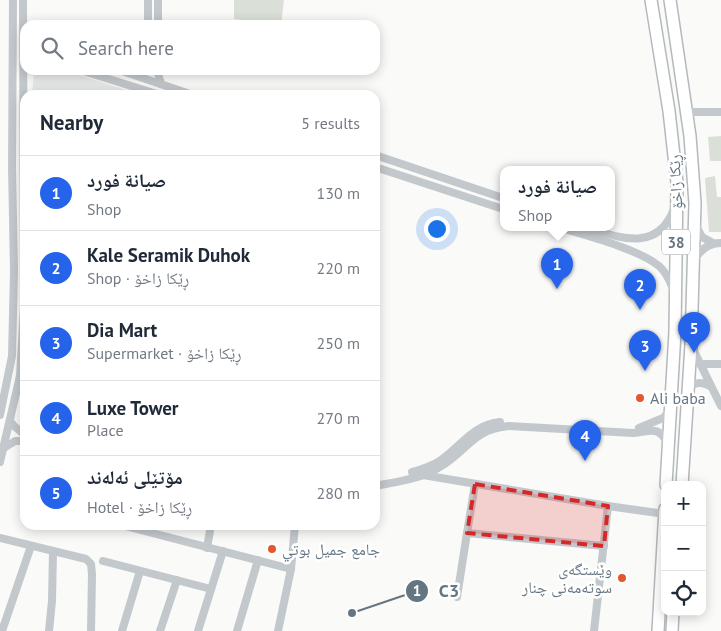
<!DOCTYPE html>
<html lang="en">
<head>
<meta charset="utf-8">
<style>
	body { margin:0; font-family:"PT Sans","Noto Naskh Arabic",sans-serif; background:#f2f2f3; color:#1f2937 }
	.controls { position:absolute; right:15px; bottom:15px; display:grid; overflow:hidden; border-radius:10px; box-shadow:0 2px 12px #0003 }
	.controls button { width:45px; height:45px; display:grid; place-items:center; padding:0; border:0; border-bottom:1px solid #e0e1e3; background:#fff; color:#1f2937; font:25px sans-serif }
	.you { position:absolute; left:436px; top:228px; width:18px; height:18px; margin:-12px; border:4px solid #fff; border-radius:50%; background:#1a73e8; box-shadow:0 0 0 8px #1a73e833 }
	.badge { display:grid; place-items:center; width:32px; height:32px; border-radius:50%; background:#2563eb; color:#fff; font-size:16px; font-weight:700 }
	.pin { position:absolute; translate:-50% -41px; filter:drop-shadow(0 1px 2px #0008) }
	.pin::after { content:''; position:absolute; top:26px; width:18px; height:15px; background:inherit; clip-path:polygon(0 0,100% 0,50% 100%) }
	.popup { position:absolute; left:500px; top:166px; width:115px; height:65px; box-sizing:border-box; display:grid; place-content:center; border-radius:10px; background:#fff; filter:drop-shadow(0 1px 4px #0005); font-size:16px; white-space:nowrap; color:#747a83 }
	.popup b { font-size:19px; color:#1f2937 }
	.popup::after { content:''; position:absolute; left:50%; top:100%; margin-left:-10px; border:10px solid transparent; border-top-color:#fff }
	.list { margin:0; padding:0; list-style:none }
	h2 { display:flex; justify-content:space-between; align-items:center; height:65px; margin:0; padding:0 20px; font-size:21px }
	h2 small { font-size:16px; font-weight:400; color:#747a83 }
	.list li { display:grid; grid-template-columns:32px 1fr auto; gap:15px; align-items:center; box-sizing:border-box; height:75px; padding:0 20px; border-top:1px solid #e0e1e3 }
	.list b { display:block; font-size:19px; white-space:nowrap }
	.list p { margin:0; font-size:16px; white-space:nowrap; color:#747a83 }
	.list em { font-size:16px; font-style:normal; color:#747a83 }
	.icon { flex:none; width:28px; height:28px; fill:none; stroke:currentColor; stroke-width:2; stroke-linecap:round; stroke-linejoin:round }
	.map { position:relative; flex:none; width:721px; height:631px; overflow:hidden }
	.search { position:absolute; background:#fff; box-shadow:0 2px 12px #0003; left:20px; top:20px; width:360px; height:55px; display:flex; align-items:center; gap:12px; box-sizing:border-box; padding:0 18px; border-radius:15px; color:#747a83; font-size:19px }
	.panel { position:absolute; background:#fff; box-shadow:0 2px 12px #0003; left:20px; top:90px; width:360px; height:440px; border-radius:15px }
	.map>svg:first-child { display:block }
	.built { fill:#e8e9e9 }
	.green { fill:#dadfd7 }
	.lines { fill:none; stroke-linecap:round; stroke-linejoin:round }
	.highway-casing { stroke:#b4b9bd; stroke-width:14 }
	.minor { stroke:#c3c8cc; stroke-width:8 }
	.highway { stroke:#fff; stroke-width:11 }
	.marked { fill:#d62828; fill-opacity:0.2; stroke:#d62828; stroke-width:4; stroke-dasharray:10 6; stroke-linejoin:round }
	.poi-dot { fill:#e4572e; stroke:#fff; stroke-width:2 }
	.labels { text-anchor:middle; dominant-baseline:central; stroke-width:5; stroke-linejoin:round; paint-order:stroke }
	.shield { fill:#fff; stroke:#939fa8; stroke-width:1 }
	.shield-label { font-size:15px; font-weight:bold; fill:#657683 }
	.street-label { font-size:16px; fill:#657683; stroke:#fff }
	.poi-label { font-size:16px; fill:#657683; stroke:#fff; text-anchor:start }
	.leader { fill:none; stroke:#657683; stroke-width:2 }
	.callout-dot { fill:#657683; stroke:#fff; stroke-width:2 }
	.mark-label { font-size:15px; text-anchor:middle; font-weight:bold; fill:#fff }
	.callout-label { font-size:18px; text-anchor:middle; font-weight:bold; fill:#657683; stroke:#fff; stroke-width:5; stroke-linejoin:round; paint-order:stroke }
</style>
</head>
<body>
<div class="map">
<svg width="721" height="631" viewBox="0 0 721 631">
	<rect width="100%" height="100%" fill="#fafaf8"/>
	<polygon class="built" points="34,70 64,70 141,95 32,95"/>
	<g class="green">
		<polygon points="234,0 284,0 281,25 234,19"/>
		<polygon points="721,136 721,161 710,161 708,137"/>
		<polygon points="715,176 717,197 721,197 721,232 709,232 705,178"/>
	</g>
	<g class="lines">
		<defs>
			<g id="highway">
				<polyline points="651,0 669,111 677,183 675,332 666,485"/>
				<polyline points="670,0 690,136 695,203 691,345 682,485"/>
				<polyline points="658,631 665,509"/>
				<polyline points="672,631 673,612"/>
			</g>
		</defs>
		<use href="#highway" class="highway-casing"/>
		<g class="minor">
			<polyline points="148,25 148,0"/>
			<polyline points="158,25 158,0"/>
			<polyline points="80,70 160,95"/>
			<polyline points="119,70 193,95"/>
			<polyline points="157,70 161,84"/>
			<polyline points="687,112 721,112"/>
			<polyline points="375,155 503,198"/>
			<polyline points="375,167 503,209"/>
			<polyline points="696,226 702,237 713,243"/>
			<path d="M561 228C588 236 638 249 659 266 666 272 670 281 673 289"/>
			<path d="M587 228C621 238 658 252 674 209"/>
			<path d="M695 259C701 249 709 243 721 243"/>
			<polyline points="692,347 721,406"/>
			<polyline points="700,364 721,364"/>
			<path d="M688 390C694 382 701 381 710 386"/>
			<polyline points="0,415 12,356 14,271 12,168 13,0"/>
			<polyline points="10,421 14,426 25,435"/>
			<polyline points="639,428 663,418 670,411"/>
			<polyline points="4,448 15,441 25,441"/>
			<polyline points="0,462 20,376 24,307 23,0"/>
			<path d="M412 472C423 469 432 466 441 460 461 446 474 424 500 422"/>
			<polyline points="423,475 608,506 665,514"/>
			<polyline points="475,484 467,533 604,546"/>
			<path d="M375 486C396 482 420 479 438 468 467 452 472 429 509 426L633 433C650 432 658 424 668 444"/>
			<polyline points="129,527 291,569"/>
			<polyline points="0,538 86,559 91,564 92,574 91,631"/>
			<polyline points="207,548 211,525"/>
			<polyline points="103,561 211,589"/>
			<polyline points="457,597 467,533"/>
			<polyline points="2,631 31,546"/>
			<polyline points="49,631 52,601 53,551"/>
			<polyline points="122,631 140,571"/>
			<polyline points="160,631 177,580"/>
			<polyline points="198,631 223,551"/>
			<polyline points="237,631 258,560"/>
			<polyline points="278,631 291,569 295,525 293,525"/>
			<polyline points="594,631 608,506"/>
		</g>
		<use href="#highway" class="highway"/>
	</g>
	<path class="marked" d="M475 484 608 506 604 546 467 533Z"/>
	<g class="poi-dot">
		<circle cx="640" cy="398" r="5"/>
		<circle cx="272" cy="549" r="5"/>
		<circle cx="622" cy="578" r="5"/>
	</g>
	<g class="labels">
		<rect class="shield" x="662" y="229.5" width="28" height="25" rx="4"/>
		<g class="shield-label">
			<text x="676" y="242">38</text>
		</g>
		<g class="street-label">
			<text transform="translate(675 182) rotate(-93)">ڕێکا زاخۆ</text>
		</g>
		<g class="poi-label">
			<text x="650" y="398">Ali baba</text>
			<text x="282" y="549">جامع جميل بوتي</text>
			<text x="612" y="569" text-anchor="end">وێستگەی<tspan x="612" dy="18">سوتەمەنی چنار</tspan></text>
		</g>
	</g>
	<path class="leader" d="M352 613L417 591"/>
	<g class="callout-dot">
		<circle cx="352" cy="613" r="5"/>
		<circle cx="417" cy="591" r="12"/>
	</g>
	<g class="mark-label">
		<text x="417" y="596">1</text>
	</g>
	<g class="callout-label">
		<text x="449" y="597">C3</text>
	</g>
</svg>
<div class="controls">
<button>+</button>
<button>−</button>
<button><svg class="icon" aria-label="locate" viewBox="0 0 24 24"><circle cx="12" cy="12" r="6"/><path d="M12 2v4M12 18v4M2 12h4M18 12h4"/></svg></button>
</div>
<div class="you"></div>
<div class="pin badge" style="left:557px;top:289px">1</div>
<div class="popup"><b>صيانة فورد</b>Shop</div>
<div class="pin badge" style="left:640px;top:310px">2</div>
<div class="pin badge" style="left:645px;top:371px">3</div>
<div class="pin badge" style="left:585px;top:461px">4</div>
<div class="pin badge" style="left:694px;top:353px">5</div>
<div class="search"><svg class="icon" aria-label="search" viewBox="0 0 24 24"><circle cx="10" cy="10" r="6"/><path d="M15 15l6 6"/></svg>Search here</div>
<section class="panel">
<h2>Nearby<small>5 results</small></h2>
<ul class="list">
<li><span class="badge">1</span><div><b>صيانة فورد</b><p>Shop</p></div><em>130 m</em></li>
<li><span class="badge">2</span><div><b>Kale Seramik Duhok</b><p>Shop · ڕێکا زاخۆ</p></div><em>220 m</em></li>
<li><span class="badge">3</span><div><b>Dia Mart</b><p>Supermarket · ڕێکا زاخۆ</p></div><em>250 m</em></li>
<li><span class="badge">4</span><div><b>Luxe Tower</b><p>Place</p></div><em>270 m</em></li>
<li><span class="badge">5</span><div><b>مۆتێلی ئەلەند</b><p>Hotel · ڕێکا زاخۆ</p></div><em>280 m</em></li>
</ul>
</section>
</div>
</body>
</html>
